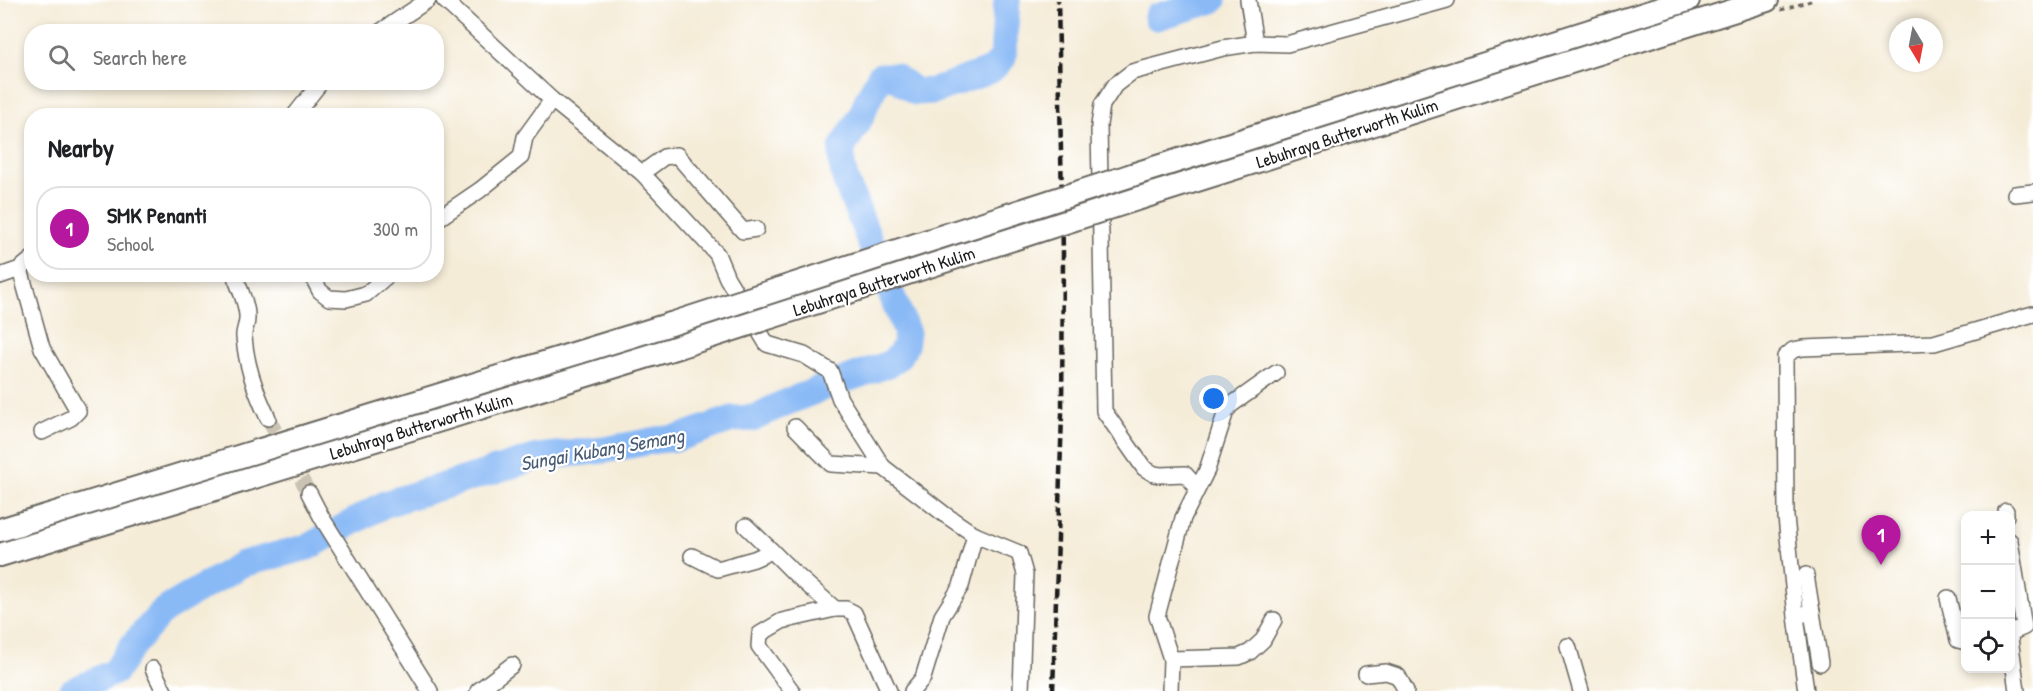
<!DOCTYPE html>
<html lang="en">
<head>
<meta charset="utf-8">
<style>
	body { margin:0; font-family:"Patrick Hand",sans-serif; background:#f6f6f6; color:#202124 }
	.controls { position:absolute; right:18px; bottom:18px; display:grid; overflow:hidden; border-radius:12px; box-shadow:0 3px 9px #0003 }
	.controls button { width:54px; height:54px; display:grid; place-items:center; padding:0; border:0; border-bottom:2px solid #e0e0e0; background:#fff; color:#202124; font:30px sans-serif }
	.compass { position:absolute; left:1889px; top:18px; width:54px; height:54px; border-radius:50%; background:#fff; box-shadow:0 3px 9px #0003; rotate:170deg }
	.you { position:absolute; left:1214px; top:399px; width:21px; height:21px; margin:-15px; border:4px solid #fff; border-radius:50%; background:#1a73e8; box-shadow:0 0 0 9px #1a73e833 }
	.badge { display:grid; place-items:center; width:39px; height:39px; border-radius:50%; background:#b5179e; color:#fff; font-size:20px; font-weight:700 }
	.pin { position:absolute; translate:-50% -50px; filter:drop-shadow(0 2px 3px #0008) }
	.pin::after { content:''; position:absolute; top:32px; width:21px; height:18px; background:inherit; clip-path:polygon(0 0,100% 0,50% 100%) }
	.list { margin:0; padding:0; list-style:none }
	h2 { display:flex; justify-content:space-between; align-items:center; height:78px; margin:0; padding:0 24px; font-size:26px }
	h2 small { font-size:20px; font-weight:400; color:#757577 }
	.list li { display:grid; grid-template-columns:39px 1fr auto; gap:18px; align-items:center; box-sizing:border-box; height:84px; margin:0 12px 12px; padding:0 12px; border:2px solid #e0e0e0; border-radius:24px }
	.list b { display:block; font-size:22px; white-space:nowrap }
	.list p { margin:0; font-size:20px; white-space:nowrap; color:#757577 }
	.list em { font-size:20px; font-style:normal; color:#757577 }
	.icon { flex:none; width:33px; height:33px; fill:none; stroke:currentColor; stroke-width:2; stroke-linecap:round; stroke-linejoin:round }
	.map { position:relative; flex:none; width:2033px; height:691px; overflow:hidden }
	.search { position:absolute; background:#fff; box-shadow:0 3px 9px #0003; left:24px; top:24px; width:420px; height:66px; display:flex; align-items:center; gap:15px; box-sizing:border-box; padding:0 21px; border-radius:24px; color:#757577; font-size:22px }
	.panel { position:absolute; background:#fff; box-shadow:0 3px 9px #0003; left:24px; top:108px; width:420px; height:174px; border-radius:24px }
	.map>svg:first-child { display:block }
	.lines { fill:none; stroke-linecap:round; stroke-linejoin:round }
	.river { stroke:#8abaf6; stroke-width:27 }
	.minor-tunnel { stroke:#cac2b2; stroke-width:15; stroke-dasharray:15 8; stroke-linecap:butt }
	.minor-casing { stroke:#68655e; stroke-width:18 }
	.highway-casing { stroke:#68655e; stroke-width:26 }
	.path { stroke:#68655e; stroke-width:3; stroke-dasharray:4.5 4.5; stroke-linecap:butt }
	.minor { stroke:#fff; stroke-width:15 }
	.highway { stroke:#fff; stroke-width:22 }
	.rail { stroke:#1c1c1c; stroke-width:4.5; stroke-dasharray:9 4.5; stroke-linecap:butt }
	.highway-bridge-casing { stroke:#68655e; stroke-width:26; stroke-linecap:butt }
	.highway-bridge { stroke:#fff; stroke-width:22 }
	.labels { text-anchor:middle; dominant-baseline:central; stroke-width:4.5; stroke-linejoin:round; paint-order:stroke }
	.street-label { font-size:18px; fill:#1c1c1c; stroke:#fff }
	.water-label { font-size:20px; font-style:italic; fill:#485b73; stroke:#fff }
</style>
</head>
<body>
<div class="map">
<svg width="2033" height="691" viewBox="0 0 2033 691">
	<rect width="100%" height="100%" fill="#fff"/>
	<filter id="ink" filterUnits="userSpaceOnUse"><feTurbulence type="fractalNoise" baseFrequency=".0167" numOctaves="2"/><feDisplacementMap in="SourceGraphic" scale="12" xChannelSelector="R" yChannelSelector="G"/><feConvolveMatrix kernelMatrix="1 2 1 2 8 2 1 2 1" color-interpolation-filters="sRGB"/></filter>
	<filter id="wash" filterUnits="userSpaceOnUse"><feTurbulence type="fractalNoise" baseFrequency=".008" numOctaves="4" result="noise"/><feDisplacementMap in="SourceGraphic" scale="24" xChannelSelector="R" yChannelSelector="G"/><feGaussianBlur stdDeviation="1.35" result="paint"/><feColorMatrix in="noise" values="0 0 0 0 0 0 0 0 0 0 0 0 0 0 0 0 0 1.4 0 .05"/><feComposite in="paint" operator="in"/></filter>
	<g filter="url(#wash)">
		<rect width="100%" height="100%" fill="#f5ecd8"/>
		<g class="lines">
			<g class="river">
				<polyline points="1157,17 1213,0"/>
				<polyline points="72,691 115,672 133,645 163,611 242,564 308,547 385,504 538,457 604,450 657,440 678,438 732,419 754,418 780,405 827,386 889,364 898,357 905,346 907,333 846,182 842,165 842,148 862,115 867,101 880,76 894,76 916,92 933,91 991,70 1003,58 1007,0"/>
			</g>
		</g>
	</g>
	<g filter="url(#ink)">
		<g class="lines">
			<polyline class="minor-tunnel" points="268,418 309,493"/>
			<defs>
				<g id="minor">
					<polyline points="444,0 552,100 642,173 717,254 727,278 767,344 804,355 830,371 840,399 883,467 944,514 975,535 1019,553 1025,574 1021,691"/>
					<polyline points="1248,0 1255,43"/>
					<polyline points="380,32 428,0"/>
					<polyline points="294,116 321,82"/>
					<polyline points="642,173 664,157 677,155 743,231 756,229"/>
					<polyline points="2015,194 2033,192"/>
					<polyline points="436,220 480,190 521,157 525,137 552,100"/>
					<polyline points="20,269 42,348 78,411 71,418 42,432"/>
					<path d="M234 274C239 288 248 305 247 319 247 326 243 331 244 337 246 365 256 393 268 418"/>
					<polyline points="311,274 320,291 329,298 346,299 366,294 389,274"/>
					<polyline points="0,276 20,269 32,259"/>
					<polyline points="795,427 831,464 883,467"/>
					<polyline points="1198,485 1195,485 1185,474 1160,475 1154,474 1144,468 1104,411 1099,125 1102,105 1115,85 1132,72 1223,48 1255,43 1287,44 1447,0"/>
					<polyline points="309,493 322,518 430,691"/>
					<polyline points="2006,511 2006,516"/>
					<polyline points="746,526 772,551"/>
					<polyline points="2010,541 2024,627 2010,633"/>
					<polyline points="692,556 718,569 754,559 772,551 793,572 835,609"/>
					<polyline points="1806,575 1812,612"/>
					<polyline points="1948,598 1958,640 1966,642"/>
					<polyline points="1796,616 1812,612 1820,663"/>
					<polyline points="2010,638 2017,691"/>
					<polyline points="1568,646 1581,691"/>
					<polyline points="1171,659 1239,657 1250,652 1263,640 1274,620"/>
					<polyline points="153,669 164,691"/>
					<polyline points="1366,674 1386,672 1398,676 1406,691"/>
					<polyline points="478,691 512,665"/>
					<polyline points="792,691 759,646 760,634 782,621 835,609 846,609 854,613 889,691"/>
					<polyline points="912,691 923,678 942,616 961,586 975,535"/>
					<polyline points="1170,691 1171,659 1157,616 1183,518 1207,470 1226,411 1231,405 1276,373"/>
					<polyline points="1806,691 1796,616 1786,517 1785,357 1793,350 1803,348 1934,343 2033,314"/>
				</g>
				<g id="highway">
					<polyline points="1132,175 1688,0"/>
					<polyline points="1140,198 1767,0"/>
					<polyline points="0,530 671,324"/>
					<polyline points="0,555 678,347"/>
				</g>
			</defs>
			<use href="#minor" class="minor-casing"/>
			<use href="#highway" class="highway-casing"/>
			<polyline class="path" points="1781,10 1814,0"/>
			<use href="#minor" class="minor"/>
			<use href="#highway" class="highway"/>
			<polyline class="rail" points="1053,691 1062,414 1063,253 1058,0"/>
			<defs>
				<g id="highway-bridge">
					<polyline points="671,324 1132,175"/>
					<polyline points="678,347 1140,198"/>
				</g>
			</defs>
			<use href="#highway-bridge" class="highway-bridge-casing"/>
			<use href="#highway-bridge" class="highway-bridge"/>
		</g>
	</g>
	<g class="labels">
		<g class="street-label">
			<text transform="translate(1347 133) rotate(-18)">Lebuhraya Butterworth Kulim</text>
			<text transform="translate(884 281) rotate(-18)">Lebuhraya Butterworth Kulim</text>
			<text transform="translate(421 426) rotate(-17)">Lebuhraya Butterworth Kulim</text>
		</g>
		<g class="water-label">
			<text transform="translate(602 449) rotate(-10)">Sungai Kubang Semang</text>
		</g>
	</g>
</svg>
<div class="controls">
<button>+</button>
<button>−</button>
<button><svg class="icon" aria-label="locate" viewBox="0 0 24 24"><circle cx="12" cy="12" r="6"/><path d="M12 2v4M12 18v4M2 12h4M18 12h4"/></svg></button>
</div>
<svg class="compass" viewBox="-18 -18 36 36"><path d="M0-13l5 13h-10z" fill="#e53935"/><path d="M0 13l5-13h-10z" fill="#757577"/></svg>
<div class="you"></div>
<div class="pin badge" style="left:1881px;top:565px">1</div>
<div class="search"><svg class="icon" aria-label="search" viewBox="0 0 24 24"><circle cx="10" cy="10" r="6"/><path d="M15 15l6 6"/></svg>Search here</div>
<section class="panel">
<h2>Nearby<small></small></h2>
<ul class="list">
<li><span class="badge">1</span><div><b>SMK Penanti</b><p>School</p></div><em>300 m</em></li>
</ul>
</section>
</div>
</body>
</html>
